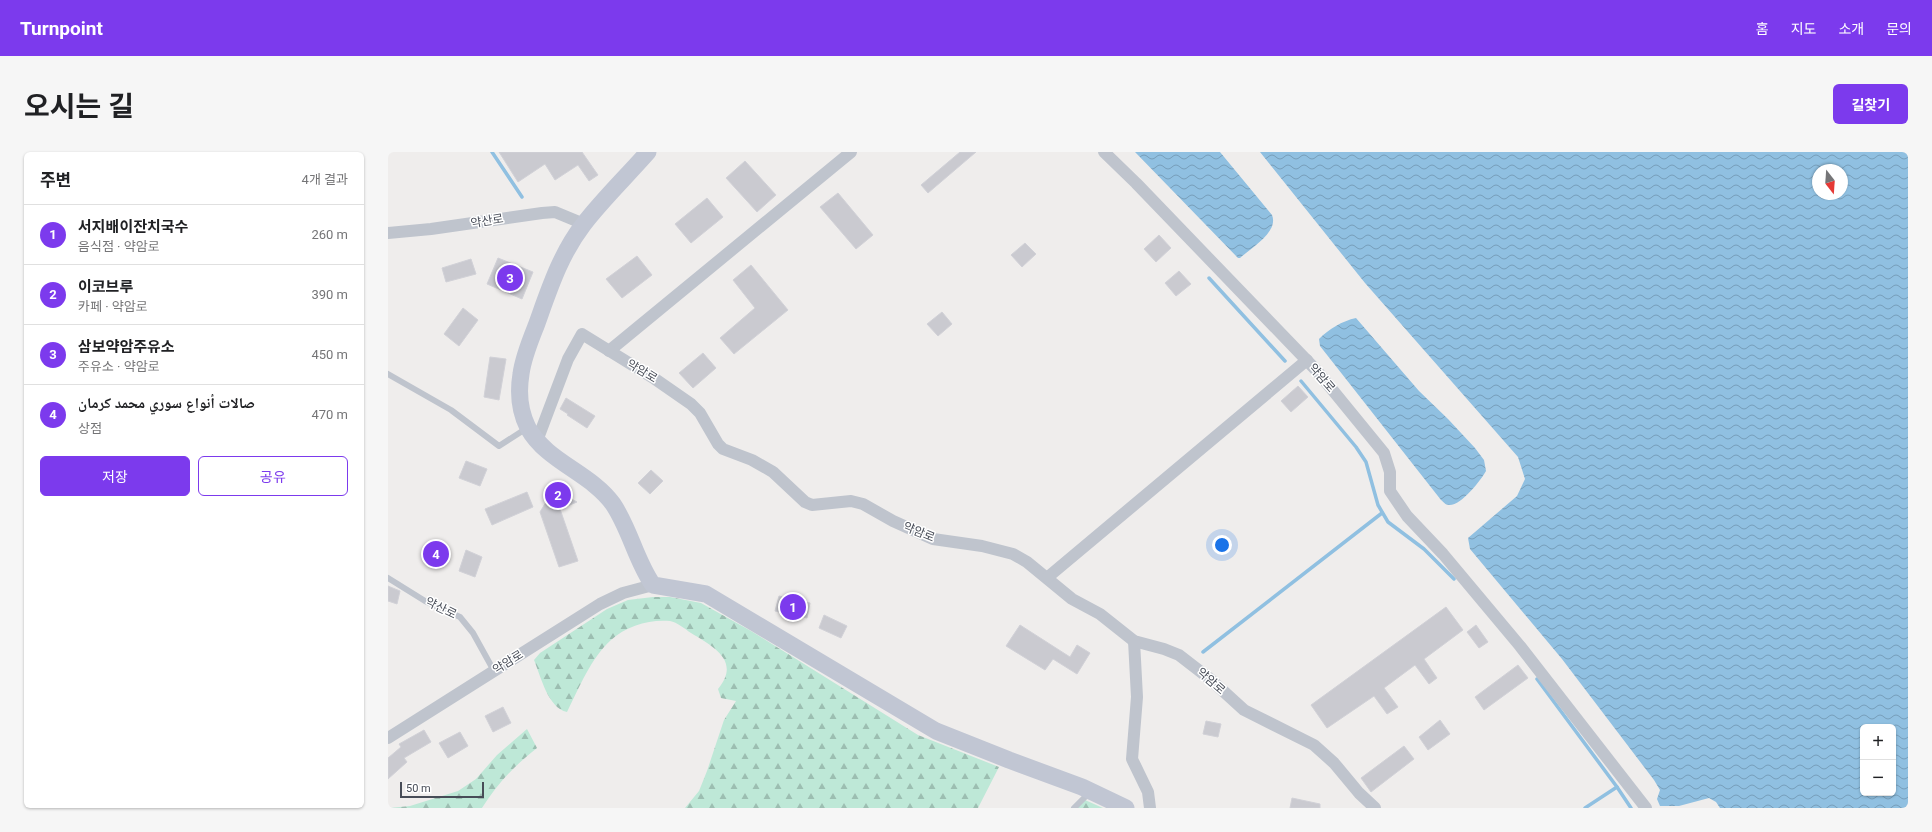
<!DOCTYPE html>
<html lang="ko">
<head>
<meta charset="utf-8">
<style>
	body { margin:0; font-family:Roboto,"Noto Naskh Arabic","Noto Sans KR",sans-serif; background:#f6f6f6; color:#202124 }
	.controls { position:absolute; right:12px; bottom:12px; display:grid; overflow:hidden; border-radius:6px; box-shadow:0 1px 3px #0004 }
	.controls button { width:36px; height:36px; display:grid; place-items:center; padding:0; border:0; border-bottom:1px solid #e0e0e0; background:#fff; color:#202124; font:20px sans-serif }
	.compass { position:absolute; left:1424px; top:12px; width:36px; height:36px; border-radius:50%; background:#fff; box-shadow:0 1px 3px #0004; rotate:163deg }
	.scale { position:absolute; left:12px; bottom:10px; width:84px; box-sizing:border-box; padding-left:4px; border:2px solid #474c57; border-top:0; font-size:11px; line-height:14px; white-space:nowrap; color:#474c57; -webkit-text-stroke:3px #fff; paint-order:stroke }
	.you { position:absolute; left:834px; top:393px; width:14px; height:14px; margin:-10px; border:3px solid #fff; border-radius:50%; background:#1a73e8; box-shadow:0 0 0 6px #1a73e833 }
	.badge { display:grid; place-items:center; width:26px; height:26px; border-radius:50%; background:#7c3aed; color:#fff; font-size:13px; font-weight:700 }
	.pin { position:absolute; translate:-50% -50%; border:2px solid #fff; box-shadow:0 1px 4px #0006 }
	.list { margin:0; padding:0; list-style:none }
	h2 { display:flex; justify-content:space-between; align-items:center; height:52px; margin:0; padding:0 16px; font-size:17px }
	h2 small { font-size:13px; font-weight:400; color:#757577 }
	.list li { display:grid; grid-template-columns:26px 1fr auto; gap:12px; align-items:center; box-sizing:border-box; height:60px; padding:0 16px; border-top:1px solid #e0e0e0 }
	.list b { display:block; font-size:15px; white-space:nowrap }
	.list p { margin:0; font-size:13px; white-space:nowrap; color:#757577 }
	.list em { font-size:13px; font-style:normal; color:#757577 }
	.actions { display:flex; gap:8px; padding:12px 16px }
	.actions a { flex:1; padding:9px 0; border:1px solid #7c3aed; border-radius:6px; text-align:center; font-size:14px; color:#7c3aed }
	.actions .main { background:#7c3aed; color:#fff }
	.map { position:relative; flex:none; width:1520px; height:656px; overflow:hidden; border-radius:6px }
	header { display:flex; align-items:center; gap:24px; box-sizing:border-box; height:56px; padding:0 20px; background:#7c3aed; color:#fff }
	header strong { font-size:19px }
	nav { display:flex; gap:22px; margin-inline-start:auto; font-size:14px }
	.intro { display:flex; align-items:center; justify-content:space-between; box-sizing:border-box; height:96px; padding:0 24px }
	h1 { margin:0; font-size:28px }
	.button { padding:10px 18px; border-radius:6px; background:#7c3aed; color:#fff; font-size:14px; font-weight:700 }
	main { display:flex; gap:24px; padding:0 24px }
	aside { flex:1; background:#fff; border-radius:6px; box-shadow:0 1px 3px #0004 }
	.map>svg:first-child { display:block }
	.forest { fill:url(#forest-firs) }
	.water { fill:url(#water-waves); fill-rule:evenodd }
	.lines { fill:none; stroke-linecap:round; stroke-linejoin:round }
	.stream { stroke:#90c0e1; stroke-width:3.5 }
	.building { fill:#cacad0; stroke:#d1d1d7 }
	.lane { stroke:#bfc4cd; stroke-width:6 }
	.street { stroke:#bfc4cd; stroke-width:12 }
	.secondary { stroke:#c1c6d3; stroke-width:17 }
	.labels { text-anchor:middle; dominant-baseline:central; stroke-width:3; stroke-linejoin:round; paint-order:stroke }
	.street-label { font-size:12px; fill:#474c57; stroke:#fff }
</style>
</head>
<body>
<header>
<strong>Turnpoint</strong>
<nav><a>홈</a><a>지도</a><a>소개</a><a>문의</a></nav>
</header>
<div class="intro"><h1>오시는 길</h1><a class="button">길찾기</a></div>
<main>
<aside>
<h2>주변<small>4개 결과</small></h2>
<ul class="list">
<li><span class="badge">1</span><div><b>서지배이잔치국수</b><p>음식점 · 약암로</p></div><em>260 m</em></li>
<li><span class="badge">2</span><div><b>이코브루</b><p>카페 · 약암로</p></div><em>390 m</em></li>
<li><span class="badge">3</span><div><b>삼보약암주유소</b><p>주유소 · 약암로</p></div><em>450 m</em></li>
<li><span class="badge">4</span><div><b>صالات أنواع سوري محمد كرمان</b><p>상점</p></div><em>470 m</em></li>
</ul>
<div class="actions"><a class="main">저장</a><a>공유</a></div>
</aside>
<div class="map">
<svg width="1520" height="656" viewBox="0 0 1520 656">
	<defs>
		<pattern id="forest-firs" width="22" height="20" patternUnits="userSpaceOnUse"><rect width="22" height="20" fill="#bee8d7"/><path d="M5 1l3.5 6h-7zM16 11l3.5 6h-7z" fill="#9cbeb1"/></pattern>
		<pattern id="water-waves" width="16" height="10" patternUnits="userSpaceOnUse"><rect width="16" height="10" fill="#90c0e1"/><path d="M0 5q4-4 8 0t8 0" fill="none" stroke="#779eb9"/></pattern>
	</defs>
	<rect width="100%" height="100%" fill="#efedec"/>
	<g class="forest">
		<path d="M265 445H282L313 451 363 479 530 583 611 615 590 656H297L311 639 319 619 336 568 348 549 333 546 330 537C353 509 326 495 303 481 297 477 289 470 282 469 262 467 238 474 223 488 203 506 191 536 179 560 160 556 153 525 146 508L152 501 219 457 240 448Z"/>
		<path d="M139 577 149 596C126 614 109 632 94 656H1L22 654 70 639 88 627 109 603Z"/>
		<polygon points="697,648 715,656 686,656"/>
	</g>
	<g class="water">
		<path d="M747 0H832L884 63C891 80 863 96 852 106H850Z"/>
		<path d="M872 0H1520V656H1332L1328 650 1321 646 1291 654H1272L1269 647 1272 638 1266 628 1174 507 1082 397 1080 386 1129 344 1137 327 1130 305 977 131ZM1430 18H1454V42H1430ZM1475 575H1505V641H1475Z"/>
		<path d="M968 166 1031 239 1060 267 1087 296 1096 308 1098 319C1093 328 1073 354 1061 353 1057 353 1056 350 1053 348L932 194 931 187C941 177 954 169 968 166Z"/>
	</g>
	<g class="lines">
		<g class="stream">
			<polyline points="104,0 134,45"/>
			<polyline points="821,126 897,209"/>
			<polyline points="913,229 968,295 978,310 990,353 1000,370 1036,397 1066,427"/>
			<polyline points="815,500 994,361"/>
			<polyline points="1149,527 1229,635 1243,656"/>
			<polyline points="1197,656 1229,635"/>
		</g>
	</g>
	<g class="building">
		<polygon points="111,0 194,0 210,23 201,29 190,13 167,28 157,12 130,30"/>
		<polygon points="572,0 588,0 540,41 533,33"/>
		<polygon points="357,9 388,43 369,60 338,26"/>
		<polygon points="450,41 485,83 468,97 432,55"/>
		<polygon points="319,46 335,65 303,91 287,72"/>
		<polygon points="771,83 783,96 768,110 756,97"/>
		<polygon points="637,91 648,102 634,115 623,103"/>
		<polygon points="249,104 264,123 234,146 218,127"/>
		<polygon points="110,106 145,120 134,147 99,132"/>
		<polygon points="83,107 88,122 58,130 54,116"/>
		<polygon points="363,113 400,158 346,202 332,186 367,156 345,128"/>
		<polygon points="791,119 803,132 788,144 777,131"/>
		<polygon points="75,156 90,168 71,194 56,182"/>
		<polygon points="554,160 564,172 550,184 539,172"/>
		<polygon points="315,201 328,216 305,236 291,221"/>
		<polygon points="102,205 118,207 111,248 96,245"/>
		<polygon points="910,234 920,245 903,260 893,249"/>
		<polygon points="178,246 207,264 199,276 179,263 180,262 172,257"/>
		<polygon points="78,309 99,317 92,334 71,326"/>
		<polygon points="263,318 275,329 262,342 250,331"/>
		<polygon points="166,337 189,350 172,357 190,409 171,415 152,360"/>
		<polygon points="139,340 145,355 104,373 97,357"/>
		<polygon points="78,398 94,405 87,425 71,419"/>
		<polygon points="0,434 12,439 9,452 0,449"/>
		<polygon points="391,444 422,451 419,466 387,459"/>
		<polygon points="1058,455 1075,478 1036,507 1049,526 1041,532 1027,513 996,536 1010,555 999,562 986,544 939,576 923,553"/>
		<polygon points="436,463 459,474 453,486 431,476"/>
		<polygon points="632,473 682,505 689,493 702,501 689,522 665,507 657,518 618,494"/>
		<polygon points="1088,473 1100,490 1091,496 1079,480"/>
		<polygon points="1130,513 1140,526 1096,558 1087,545"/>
		<polygon points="115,555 123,571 105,580 97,564"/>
		<polygon points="1052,568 1062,582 1040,598 1031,585"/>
		<polygon points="818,569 833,572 830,585 815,582"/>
		<polygon points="36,578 43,590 16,606 19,610 0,627 0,606 13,595 11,592"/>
		<polygon points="72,580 80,594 60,606 51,591"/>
		<polygon points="1016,594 1026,607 983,640 973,626"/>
		<polygon points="904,646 932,652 932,656 902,656"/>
	</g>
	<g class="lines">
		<g class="lane">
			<polyline points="0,222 63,258 111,294 139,276"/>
			<polyline points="0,426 37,449 72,465 85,481 106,519"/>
			<polyline points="686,656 702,640"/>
		</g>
		<g class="street">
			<polyline points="716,0 748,31 929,219 996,301 1002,320 1002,339 1019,364 1055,402 1132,494 1258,656"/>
			<polyline points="0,81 43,77 154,61 167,60 196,72"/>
			<polyline points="221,199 463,0"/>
			<polyline points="149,289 180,207 194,182 267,227 303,252 312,261 330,292 335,297 364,308 385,320 417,350 424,353 463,349 475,352 505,369 545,387 594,394 625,402 639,410 684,447 712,462 746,489 776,497 791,503 822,527 856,558 926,593 946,611 971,641 987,656"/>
			<polyline points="660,425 919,208"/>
			<polyline points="746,489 749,545 744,607 760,640 762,656"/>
			<polyline points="0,586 212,452 235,441 265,433"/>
		</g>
		<path class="secondary" d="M260 0C239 24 214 48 195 73 172 103 161 138 148 174 142 189 135 206 133 222 130 240 132 260 140 276 159 310 203 321 225 352 242 377 248 409 265 433L318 442 548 579 621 608 694 635 738 656"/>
	</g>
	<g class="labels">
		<g class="street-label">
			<text transform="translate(99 69) rotate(-9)">약산로</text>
			<text transform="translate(254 219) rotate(31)">약암로</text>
			<text transform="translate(934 226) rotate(49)">약암로</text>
			<text transform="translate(531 380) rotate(22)">약암로</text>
			<text transform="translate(53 456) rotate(26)">약산로</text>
			<text transform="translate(120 510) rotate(-32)">약암로</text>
			<text transform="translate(823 529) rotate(41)">약암로</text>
		</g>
	</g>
</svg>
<div class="controls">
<button>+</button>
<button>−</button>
</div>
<svg class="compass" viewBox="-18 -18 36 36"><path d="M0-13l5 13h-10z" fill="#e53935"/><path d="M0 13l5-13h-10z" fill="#757577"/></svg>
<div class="scale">50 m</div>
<div class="you"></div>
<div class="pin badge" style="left:405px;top:455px">1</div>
<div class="pin badge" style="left:170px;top:343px">2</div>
<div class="pin badge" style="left:122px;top:126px">3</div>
<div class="pin badge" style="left:48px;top:402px">4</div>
</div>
</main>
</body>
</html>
